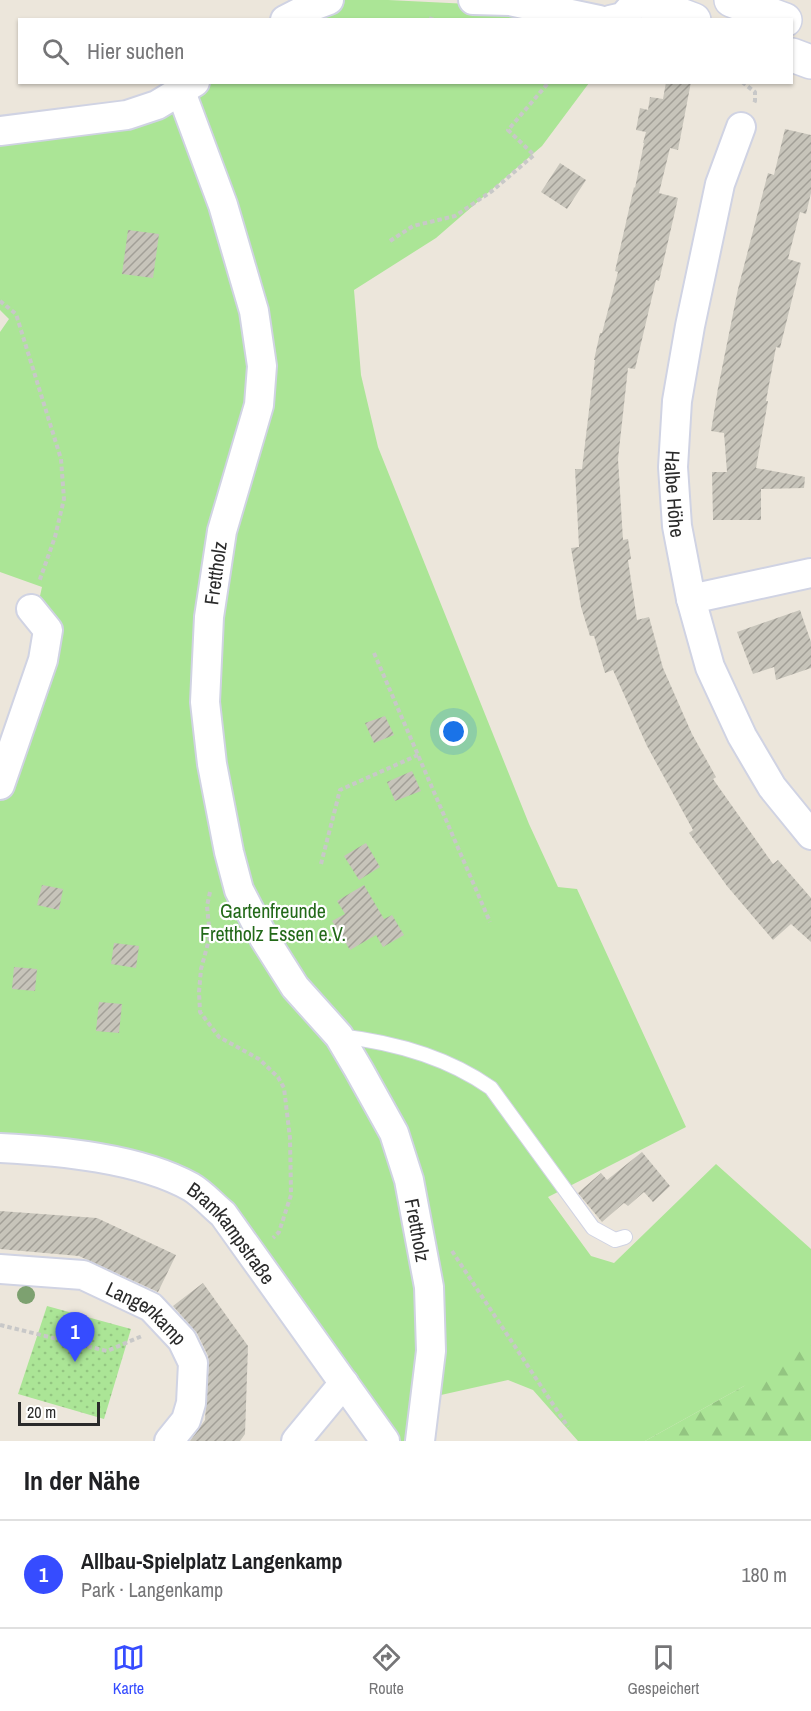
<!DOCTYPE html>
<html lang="de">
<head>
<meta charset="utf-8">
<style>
	body { margin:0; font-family:"Archivo Narrow",sans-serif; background:#f6f6f6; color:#202124 }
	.scale { position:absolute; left:18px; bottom:15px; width:82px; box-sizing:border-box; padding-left:6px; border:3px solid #2a2a2a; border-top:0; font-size:16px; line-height:21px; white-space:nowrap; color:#2a2a2a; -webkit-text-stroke:4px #fff; paint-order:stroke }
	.you { position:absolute; left:454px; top:732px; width:21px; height:21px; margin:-15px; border:4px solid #fff; border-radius:50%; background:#1a73e8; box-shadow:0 0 0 9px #1a73e833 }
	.badge { display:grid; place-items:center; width:39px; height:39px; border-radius:50%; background:#364cff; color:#fff; font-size:20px; font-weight:700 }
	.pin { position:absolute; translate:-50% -50px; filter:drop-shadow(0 2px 3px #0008) }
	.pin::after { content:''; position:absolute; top:32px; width:21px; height:18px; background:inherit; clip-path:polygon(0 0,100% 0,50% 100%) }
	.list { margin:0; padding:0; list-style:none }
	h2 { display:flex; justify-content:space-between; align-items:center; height:78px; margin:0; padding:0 24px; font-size:26px }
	h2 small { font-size:20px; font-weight:400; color:#757577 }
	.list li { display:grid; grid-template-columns:39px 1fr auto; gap:18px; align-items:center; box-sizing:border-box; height:108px; padding:0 24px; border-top:2px solid #e0e0e0 }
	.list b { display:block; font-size:22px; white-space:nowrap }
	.list p { margin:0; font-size:20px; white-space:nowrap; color:#757577 }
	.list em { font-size:20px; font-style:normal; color:#757577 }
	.icon { flex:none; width:33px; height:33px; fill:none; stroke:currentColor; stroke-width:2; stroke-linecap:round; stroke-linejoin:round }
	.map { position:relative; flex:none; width:811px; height:1441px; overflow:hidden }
	.search { position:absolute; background:#fff; box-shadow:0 2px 4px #0004; left:18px; right:18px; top:18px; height:66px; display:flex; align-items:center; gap:15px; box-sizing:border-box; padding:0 21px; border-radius:0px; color:#757577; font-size:22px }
	.sheet { height:186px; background:#fff }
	nav { display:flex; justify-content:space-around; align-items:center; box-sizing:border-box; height:84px; border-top:2px solid #e0e0e0; background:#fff; font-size:16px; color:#757577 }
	nav a { display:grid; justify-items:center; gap:3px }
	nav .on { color:#364cff }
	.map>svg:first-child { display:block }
	.grass { fill:#abe596 }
	.forest { fill:url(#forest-firs) }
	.park { fill:url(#park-dots) }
	.building { fill:url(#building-hatch) }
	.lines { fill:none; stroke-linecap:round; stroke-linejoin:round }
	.lane-casing { stroke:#d0d3e3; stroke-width:16 }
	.street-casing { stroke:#d0d3e3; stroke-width:32 }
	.secondary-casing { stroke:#d0d3e3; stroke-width:36 }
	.path { stroke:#c8c8c8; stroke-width:4; stroke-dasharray:4.5 3; stroke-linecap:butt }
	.lane { stroke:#fff; stroke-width:14 }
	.street { stroke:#fff; stroke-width:28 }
	.secondary { stroke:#fff; stroke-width:33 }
	.tree { fill:#7da170 }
	.labels { text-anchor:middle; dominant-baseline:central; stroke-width:4.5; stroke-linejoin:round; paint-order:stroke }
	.street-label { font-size:20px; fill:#2a2a2a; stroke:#fff }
	.park-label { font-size:20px; fill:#226918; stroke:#fff }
</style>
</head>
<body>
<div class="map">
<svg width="811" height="1441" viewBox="0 0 811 1441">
	<defs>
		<pattern id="forest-firs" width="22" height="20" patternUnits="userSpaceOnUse" patternTransform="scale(1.5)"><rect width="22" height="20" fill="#abe596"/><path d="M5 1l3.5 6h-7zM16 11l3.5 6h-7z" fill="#93c581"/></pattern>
		<pattern id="park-dots" width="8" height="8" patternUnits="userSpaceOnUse" patternTransform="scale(1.5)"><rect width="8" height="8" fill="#abe596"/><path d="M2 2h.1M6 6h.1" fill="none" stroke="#93c581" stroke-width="1.8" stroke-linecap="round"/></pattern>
		<pattern id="building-hatch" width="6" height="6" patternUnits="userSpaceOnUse" patternTransform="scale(1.5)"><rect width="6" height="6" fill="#c7c4ba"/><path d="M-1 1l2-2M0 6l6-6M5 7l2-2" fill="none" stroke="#a29f97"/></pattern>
	</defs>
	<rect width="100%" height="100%" fill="#ece6db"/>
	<g class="grass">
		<polygon points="340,0 388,0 511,6 571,20 294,20"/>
		<polygon points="203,83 589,83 542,146 436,238 354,290 361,375 378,447 529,824 558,887 577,889 686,1127 548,1197 591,1256 614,1263 716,1164 811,1249 811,1374 744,1386 645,1441 578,1441 533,1390 508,1380 423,1399 417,1441 389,1441 193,1186 0,1146 0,792 46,659 38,605 42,587 0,572 0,332 9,319 0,310 0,138"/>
	</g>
	<polygon class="forest" points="811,1336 811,1441 645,1441 744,1386"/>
	<polygon class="park" points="47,1306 131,1329 104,1419 18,1394"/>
	<g class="building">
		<polygon points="666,82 691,82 678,150 670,148 659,193 678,198 659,281 656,280 635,369 628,368 618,459 623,540 628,539 631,559 628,560 637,620 649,617 663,668 692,734 716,777 713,779 773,864 778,860 811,898 811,942 791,924 773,940 727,886 689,833 693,830 647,746 613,670 605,673 594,636 590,636 581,607 571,548 579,547 575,469 582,469 595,360 594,360 600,333 602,333 618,272 615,271 634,187 635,188 644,143 643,143 646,132 636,130 640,108 648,110 650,97 663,99"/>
		<polygon points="785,129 811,135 811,193 806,214 800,212 788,259 801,263 780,348 776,347 766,401 768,401 756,468 805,477 804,488 761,489 761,520 713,520 712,472 727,472 724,433 711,431 718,388 738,289 768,173 774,175"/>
		<polygon points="560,163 586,180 567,209 541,192"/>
		<polygon points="128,230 159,234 153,278 122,274"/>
		<polygon points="800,610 811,642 811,668 776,680 774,667 753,674 737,632"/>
		<polygon points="385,716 394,735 374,743 365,723"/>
		<polygon points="412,771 421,791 395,801 387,782"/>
		<polygon points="366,843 380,867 359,880 344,856"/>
		<polygon points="42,885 63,889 59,910 37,905"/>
		<polygon points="364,885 384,919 392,915 404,935 383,947 376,935 350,950 332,921 345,914 337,901"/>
		<polygon points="114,943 139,946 136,968 111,964"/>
		<polygon points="14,967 37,969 35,991 12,989"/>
		<polygon points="99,1002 122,1004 119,1033 96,1031"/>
		<polygon points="642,1152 670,1186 653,1202 644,1192 628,1206 624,1203 602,1222 578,1193 601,1173 607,1180"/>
		<polygon points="0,1211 97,1218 176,1255 158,1292 79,1256 0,1249"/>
		<polygon points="203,1283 248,1346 245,1434 240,1441 190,1441 205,1420 209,1363 208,1356 197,1333 173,1306"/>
	</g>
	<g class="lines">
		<defs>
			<path id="lane" d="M339 1036C392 1042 447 1057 491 1088L593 1228 615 1240 625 1237"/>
			<g id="street">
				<polyline points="473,0 510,1 599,20"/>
				<polyline points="285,20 310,7 329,0"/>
				<polyline points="610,20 623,17 638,0"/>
				<path id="s1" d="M181 92 223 205 254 311 262 366 259 405 222 531 209 617 205 702 212 764 229 852 239 890 264 938 295 987 339 1036 359 1070 394 1133 409 1180 429 1287 431 1351 420 1441"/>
				<path id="s2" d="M741 127 720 184 690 326 677 401 673 467 677 526 691 599 710 667 742 736 772 787 811 835"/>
				<polyline points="0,131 127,115 157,105 195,82"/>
				<polyline points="691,599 811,573"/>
				<polyline points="0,785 43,660 48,630 31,609"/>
				<path id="s3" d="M0 1148C59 1151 139 1158 191 1187 203 1194 213 1206 223 1214L385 1441"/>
				<path id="s4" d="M0 1269 83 1275 151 1307 182 1340 193 1363 191 1403 186 1420 169 1441"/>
				<polyline points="296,1441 344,1383"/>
			</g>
			<g id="secondary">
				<polyline points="641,0 694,20"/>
				<polyline points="731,0 785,20"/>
				<polyline points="792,55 811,62"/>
			</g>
		</defs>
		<use href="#lane" class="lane-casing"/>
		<use href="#street" class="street-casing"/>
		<use href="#secondary" class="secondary-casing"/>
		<g class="path">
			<polyline points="429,18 434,20"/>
			<polyline points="742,82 755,92 755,101 753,105"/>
			<polyline points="390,241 413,226 455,216 492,191 534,155 508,130 549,82"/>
			<polyline points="0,301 16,314 61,459 64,499 55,537 39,582"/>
			<polyline points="374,653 490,922"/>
			<polyline points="321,864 340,790 418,755"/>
			<polyline points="210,892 207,906 210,936 201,969 199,992 200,1012 219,1037 259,1059 278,1077 284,1088 290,1138 291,1195 279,1232 273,1238"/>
			<polyline points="452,1251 568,1427"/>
			<polyline points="0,1325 107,1351 142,1336"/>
		</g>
		<use href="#lane" class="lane"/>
		<use href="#street" class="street"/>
		<use href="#secondary" class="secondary"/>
	</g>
	<circle class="tree" cx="26" cy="1295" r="9"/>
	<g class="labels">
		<g class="street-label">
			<text stroke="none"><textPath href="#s2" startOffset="375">Halbe Höhe</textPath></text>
			<text transform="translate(215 573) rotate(-82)">Frettholz</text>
			<text stroke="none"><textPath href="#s1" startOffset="1210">Frettholz</textPath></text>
			<text stroke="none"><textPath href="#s3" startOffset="258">Bramkampstraße</textPath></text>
			<text stroke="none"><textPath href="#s4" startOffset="158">Langenkamp</textPath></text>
		</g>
		<g class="park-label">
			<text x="273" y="910">Gartenfreunde<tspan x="273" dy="23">Frettholz Essen e.V.</tspan></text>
		</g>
	</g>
</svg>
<div class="scale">20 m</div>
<div class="you"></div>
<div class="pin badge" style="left:75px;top:1362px">1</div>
<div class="search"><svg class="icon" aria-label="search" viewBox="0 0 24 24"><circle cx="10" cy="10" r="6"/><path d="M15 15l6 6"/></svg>Hier suchen</div>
</div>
<section class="sheet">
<h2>In der Nähe<small></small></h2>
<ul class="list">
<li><span class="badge">1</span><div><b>Allbau-Spielplatz Langenkamp</b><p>Park · Langenkamp</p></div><em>180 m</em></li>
</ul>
</section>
<nav>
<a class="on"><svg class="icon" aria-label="map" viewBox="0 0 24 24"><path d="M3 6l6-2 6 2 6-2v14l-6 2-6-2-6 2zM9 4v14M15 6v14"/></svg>Karte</a>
<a><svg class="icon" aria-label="directions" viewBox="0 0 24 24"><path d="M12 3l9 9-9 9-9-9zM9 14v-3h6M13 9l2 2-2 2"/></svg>Route</a>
<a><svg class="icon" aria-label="saved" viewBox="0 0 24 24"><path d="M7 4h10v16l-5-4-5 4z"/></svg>Gespeichert</a>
</nav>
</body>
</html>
